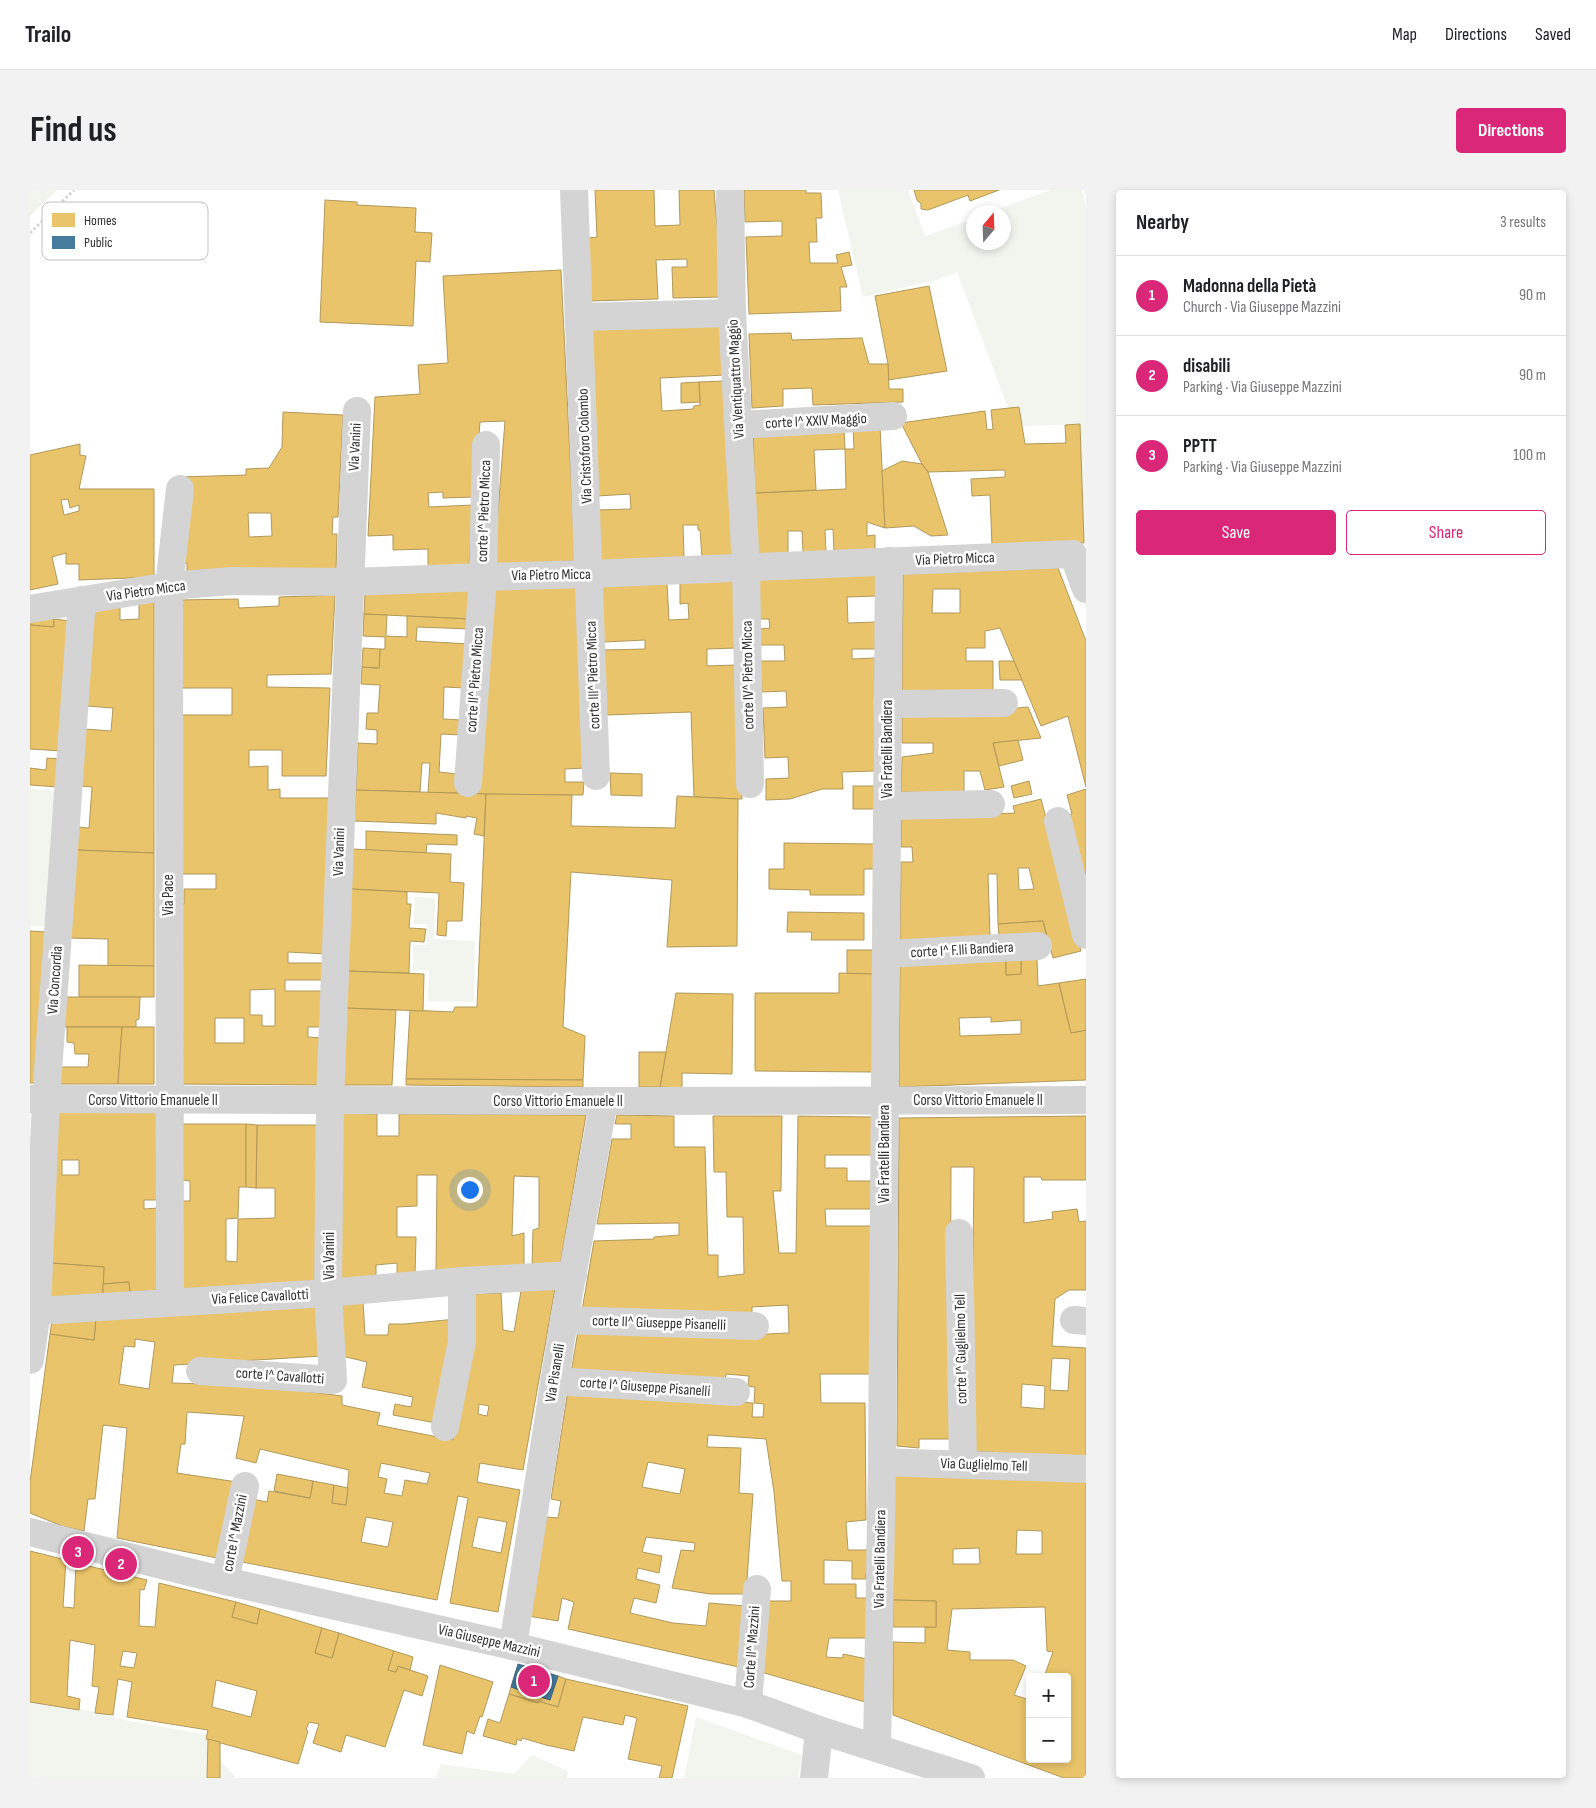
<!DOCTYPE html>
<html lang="en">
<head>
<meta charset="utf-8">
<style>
	body { margin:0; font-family:"Sofia Sans Condensed",sans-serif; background:#f2f2f2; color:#202124 }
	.controls { position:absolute; right:15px; bottom:15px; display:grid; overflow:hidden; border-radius:5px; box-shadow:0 2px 8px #0003 }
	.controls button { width:45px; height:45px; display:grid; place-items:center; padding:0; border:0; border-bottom:1px solid #e0e0e0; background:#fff; color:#202124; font:25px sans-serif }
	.compass { position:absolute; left:936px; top:15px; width:45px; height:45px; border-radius:50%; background:#fff; box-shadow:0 2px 8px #0003; rotate:19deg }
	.you { position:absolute; left:439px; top:999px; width:18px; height:18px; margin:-12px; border:4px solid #fff; border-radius:50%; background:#1a73e8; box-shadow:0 0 0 8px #1a73e833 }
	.badge { display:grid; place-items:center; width:32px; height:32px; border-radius:50%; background:#db2777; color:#fff; font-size:16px; font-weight:700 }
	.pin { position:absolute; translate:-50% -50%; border:2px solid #fff; box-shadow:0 1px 5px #0006 }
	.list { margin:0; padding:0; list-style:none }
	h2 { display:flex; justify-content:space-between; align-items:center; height:65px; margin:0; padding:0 20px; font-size:21px }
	h2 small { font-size:16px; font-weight:400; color:#757577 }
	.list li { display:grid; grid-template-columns:32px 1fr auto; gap:15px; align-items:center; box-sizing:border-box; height:80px; padding:0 20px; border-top:1px solid #e0e0e0 }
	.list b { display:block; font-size:19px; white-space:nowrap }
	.list p { margin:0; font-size:16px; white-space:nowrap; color:#757577 }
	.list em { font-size:16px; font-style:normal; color:#757577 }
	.actions { display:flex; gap:10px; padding:15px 20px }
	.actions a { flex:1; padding:11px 0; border:1px solid #db2777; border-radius:5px; text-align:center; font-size:18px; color:#db2777 }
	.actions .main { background:#db2777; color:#fff }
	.map { position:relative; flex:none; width:1056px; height:1588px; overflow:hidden; border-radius:5px }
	header { display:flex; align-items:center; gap:30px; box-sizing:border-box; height:70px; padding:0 25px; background:#fff; border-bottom:1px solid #e0e0e0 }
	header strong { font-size:24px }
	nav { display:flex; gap:28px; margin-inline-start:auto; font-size:18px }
	.intro { display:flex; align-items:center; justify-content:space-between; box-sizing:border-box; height:120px; padding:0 30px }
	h1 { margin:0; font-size:35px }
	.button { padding:12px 22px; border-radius:5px; background:#db2777; color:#fff; font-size:18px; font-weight:700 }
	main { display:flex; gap:30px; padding:0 30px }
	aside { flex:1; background:#fff; border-radius:5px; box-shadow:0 2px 8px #0003 }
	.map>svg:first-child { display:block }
	.green { fill:#f1f5ed }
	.homes { fill:#e9c46a; stroke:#b29859; fill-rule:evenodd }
	.public { fill:#457b9d; stroke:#3f647c }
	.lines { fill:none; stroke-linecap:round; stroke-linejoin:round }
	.path { stroke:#d4d4d4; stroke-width:3; stroke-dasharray:2.5 2.5; stroke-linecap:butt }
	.minor { stroke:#d4d4d4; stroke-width:28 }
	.labels { text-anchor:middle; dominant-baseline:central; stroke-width:5; stroke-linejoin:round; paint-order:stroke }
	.street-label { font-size:15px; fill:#303030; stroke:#fff }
	.key { fill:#fff; stroke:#c1c1c1; stroke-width:1 }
	.key-label { font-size:14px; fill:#303030 }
</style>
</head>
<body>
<header>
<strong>Trailo</strong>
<nav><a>Map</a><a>Directions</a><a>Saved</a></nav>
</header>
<div class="intro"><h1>Find us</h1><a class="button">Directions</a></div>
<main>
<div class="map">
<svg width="1056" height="1588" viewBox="0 0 1056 1588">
	<rect width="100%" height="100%" fill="#fff"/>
	<g class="green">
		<polygon points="0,0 27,0 0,26"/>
		<polygon points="808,0 878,0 895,46 943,29 944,52 974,52 974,22 960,22 1021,0 1052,0 1056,15 1056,352 1054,353 1050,234 992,236 989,217 978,218 927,82 906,90 833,107"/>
		<polygon points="0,599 30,601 23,737 0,736"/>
		<polygon points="385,707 405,708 404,749 445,751 444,812 398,811 399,780 383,780 383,755 397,755 397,734 384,734"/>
		<polygon points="0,1506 99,1531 185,1546 180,1559 206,1588 0,1588"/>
		<polygon points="666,1527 772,1565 768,1588 654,1588"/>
		<polygon points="502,1565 538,1581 537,1588 406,1588 411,1574 484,1584"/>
	</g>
	<g class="homes">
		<polygon points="565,0 624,0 625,36 650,35 649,0 684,0 693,107 643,108 642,77 657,77 657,69 626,70 628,109 560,111 558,48 567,47"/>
		<polygon points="714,0 776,0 776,3 791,3 792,28 786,28 787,52 779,52 780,73 808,73 806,65 819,62 822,75 811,77 817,97 810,97 811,121 719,124 716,47 752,46 752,31 715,32"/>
		<polygon points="884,0 969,0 940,11 938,5 898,20 891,19 891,14 887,10"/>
		<polygon points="295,10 327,12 327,15 386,18 385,42 402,43 400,72 386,71 383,136 290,132"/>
		<polygon points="531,80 545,371 464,374 475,231 450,232 444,307 413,308 413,302 398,303 399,317 443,315 439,375 398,377 398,359 363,360 363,345 338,346 345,207 390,204 388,175 418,173 413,86"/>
		<polygon points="899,96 917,181 858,190 858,174 845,106"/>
		<polygon points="694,129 696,185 630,188 632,221 663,219 664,216 670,215 669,192 696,191 702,365 672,367 670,340 668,340 668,335 653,335 654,367 570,371 568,320 601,319 600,304 567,306 561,134"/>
		<polygon points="761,143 762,150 832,148 839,174 858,174 859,199 873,199 873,212 783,215 782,198 753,199 753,216 722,218 719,144"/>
		<polygon points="669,192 670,212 651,213 651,193"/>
		<polygon points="989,217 995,254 1036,253 1035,235 1050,234 1054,353 962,356 960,305 942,306 941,289 975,287 975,280 898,282 892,274 871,233 955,221 957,240 963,239 961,220"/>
		<path d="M253 222 313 225 308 327H303L302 344H307L306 380 157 386V373L148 374V287L216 285V279L239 278 252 257ZM218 323H241L242 346 219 347Z"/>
		<polygon points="850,236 855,338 837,332 837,346 845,345 845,360 804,362 803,339 795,340 796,362 773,363 772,341 758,341 758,363 728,365 725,303 816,299 815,259 824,259 823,237"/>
		<polygon points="814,237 815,259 784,260 786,300 725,303 723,240"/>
		<path d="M50 254V265L56 266 49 299H124V387L49 390V374H36V363L22 367 28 394 0 400V265ZM38 309 40 318 49 315V321L34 325 31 310Z"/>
		<polygon points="872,271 892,274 898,282 918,345 901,346 884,336 855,338 852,281"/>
		<path d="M1028 378 1056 451V597L1038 526 1011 536 970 438 955 441V458H936V471H963V503H872L873 384ZM903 399H930V423H902Z"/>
		<polygon points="846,385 846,406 817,407 818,433 846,432 845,459 822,459 822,469 845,468 844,581 812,582 813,599 792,599 760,609 736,610 736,589 759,588 758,567 735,568 733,518 757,517 756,501 732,502 731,471 755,471 754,455 731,455 730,439 740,438 739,429 730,429 728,389"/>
		<polygon points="703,390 706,458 677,459 677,476 706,475 712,609 664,607 661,522 577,525 574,460 615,459 615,450 574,452 571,395 637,393 639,430 659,429 658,413 650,414 650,392"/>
		<polygon points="542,396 547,399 555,578 535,579 535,592 554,592 553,605 446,604 462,399"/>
		<polygon points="443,400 440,429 334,424 335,404"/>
		<path d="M305 405 301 484 237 485V497L300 498 296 586H252V560H219V577L238 576V600L250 599V608H303L296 764 258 762V773H295L294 790H255V801H294L292 837H278V847L292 848 290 895 149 894V714H154V699H186V684H148V525H202V498H148V410L208 409 209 418 249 416V407ZM245 799V836H232V825H220V800ZM185 828H214V853H185Z"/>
		<polygon points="109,412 124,412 124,663 46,660 47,637 59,638 62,597 50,596 55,539 81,541 83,518 57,516 65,413 90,413 90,430 109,429"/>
		<polygon points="334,424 357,425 356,446 377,447 377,426 440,429 440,439 387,437 386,451 439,454 435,498 414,497 413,529 432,530 431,545 411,544 409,582 428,584 427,603 398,603 400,573 392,573 390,602 326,600 328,553 347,554 347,540 336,539 337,523 348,523 350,495 331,494 332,477 349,478 350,459 355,459 355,447 333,446"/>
		<polygon points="0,427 24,429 24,437 0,435"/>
		<polygon points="24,429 41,431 31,561 0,559 0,435 24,437"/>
		<polygon points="333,458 350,459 349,478 332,477"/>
		<polygon points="969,471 984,471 992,490 970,490"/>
		<polygon points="998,517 1011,548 963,553 974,597 955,600 950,581 934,581 934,603 871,602 872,567 903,563 903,553 872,553 872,522 936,523"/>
		<polygon points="988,550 993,570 969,576 963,553"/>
		<polygon points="17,568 30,569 29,597 0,595 0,578 16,580"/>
		<polygon points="580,583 612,584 612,606 581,605"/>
		<polygon points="999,591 1002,604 984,608 981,596"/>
		<rect x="823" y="596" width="21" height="23"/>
		<polygon points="1056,599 1056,716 1033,627 1042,624 1037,605"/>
		<polygon points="326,600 456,604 454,646 444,644 447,628 436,626 436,628 406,623 406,634 324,631"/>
		<polygon points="456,604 542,605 541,636 645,638 647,606 708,609 707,756 637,757 642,690 541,682 533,837 555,846 553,890 376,889 380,820 423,822 425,817 447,817"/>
		<path d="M1011 609 1051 761 1023 768 1013 731 968 734 967 684H958L960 746 870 750 871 672H883L882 657H871V628L985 623 983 616ZM988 678H999L1004 699 989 700Z"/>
		<polygon points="336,641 427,645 427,655 397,654 396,663 336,660"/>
		<polygon points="754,653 844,654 844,679 834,679 834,705 780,705 780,700 739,699 739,679 754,679"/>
		<polygon points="323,659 421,664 420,692 434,693 432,731 417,731 416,746 407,745 409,703 321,699"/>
		<polygon points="46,660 124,663 124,776 78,776 78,749 39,748"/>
		<polygon points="321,699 377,702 377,714 381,714 379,738 396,739 394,752 380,751 379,783 317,781"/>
		<polygon points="758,722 834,723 834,750 781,750 782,742 757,742"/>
		<polygon points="1013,731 1016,744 969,746 968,734"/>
		<polygon points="0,741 17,742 6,893 0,893"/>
		<rect x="817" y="760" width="26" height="24"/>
		<path d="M1007 769 1008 796 1029 793 1041 843 1056 840V890L869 897 870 775 976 770V785L991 784V770ZM961 827V832L991 830V844L930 846 929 828Z"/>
		<polygon points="976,770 991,770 991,784 976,785"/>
		<polygon points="49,775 124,776 124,807 49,807"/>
		<polygon points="317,781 394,784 393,821 315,818"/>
		<polygon points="809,783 843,784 842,882 725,881 725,803 809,803"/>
		<polygon points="1056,789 1056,840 1041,843 1029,793"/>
		<polygon points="646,803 703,804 702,884 652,883 652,898 630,897"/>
		<polygon points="34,807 110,807 109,829 106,830 106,837 32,837"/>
		<polygon points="315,818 366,820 362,895 312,895"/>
		<polygon points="37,837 92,837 88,894 27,894 29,877 58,877 59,864 45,864 44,853 37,852"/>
		<polygon points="92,837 124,837 124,894 88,894"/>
		<polygon points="609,862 636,862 630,897 609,897"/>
		<polygon points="376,889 553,890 553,897 376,895"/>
		<path d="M25 922H129L128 1010H114V1019L128 1018 127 1100 100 1102 99 1092 73 1094 74 1077 21 1073ZM32 970H49V985H32Z"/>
		<polygon points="311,923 347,924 347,946 369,946 369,924 556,925 530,1075 502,1077 503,1040 509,1038 509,987 484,986 482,1046 494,1043 494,1078 406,1083 407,985 387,985 387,1016 367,1017 367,1047 386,1047 385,1084 367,1086 367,1073 346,1075 346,1087 307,1089"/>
		<path d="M587 925 644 926V957H675L678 1065H688V1087L714 1084 713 1027H697L696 982H684L683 926H752L751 1001H743L749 1063H766L768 926 843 927V965H795V978H817V991H843V1019H795L796 1036H843V1184H790L791 1213H835L836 1330 816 1332 818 1360H842V1383H836V1389H822V1371L794 1370V1394H826V1408H842V1448H799L796 1467 813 1468V1464L842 1470V1514L731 1482 733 1411H761V1391H752L744 1302 736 1249 678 1245 677 1257 711 1258 709 1303 723 1304 716 1404H680L642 1398 651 1360 664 1361 665 1353 616 1347 612 1362 632 1366 629 1383 608 1378 606 1389 630 1395 626 1413 604 1408 600 1423 643 1433 676 1436 679 1413 716 1416 713 1478 538 1439 544 1412 532 1408 528 1431 498 1426 517 1327 528 1328 531 1311 521 1309 538 1200 723 1213 722 1227H733L734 1214 724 1213 725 1197 718 1196 719 1186 696 1184 695 1192 541 1183 549 1135 669 1147 759 1143 758 1115 722 1117V1125L551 1126 564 1051 624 1049V1047L649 1045V1033L567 1034 582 949H601V934H585ZM618 1272 655 1279 650 1304 612 1297Z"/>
		<path d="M1056 926V990H1012L1011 987H994V1033L1023 1029 1022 1022 1047 1019 1049 1032 1056 1031V1100H1039L1025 1109 1022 1156 1056 1158V1268L941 1261 944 977H921L920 1249H889V1258L867 1256 869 928ZM1022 1168 1040 1169 1038 1201 1020 1200ZM992 1194 1015 1196 1014 1219 991 1217Z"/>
		<polygon points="153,934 216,934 216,997 209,997 208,1028 196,1029 196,1071 207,1072 208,1029 245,1028 245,998 226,998 227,935 289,935 285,1091 152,1099 153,1011 160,1011 160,991 153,990"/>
		<polygon points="216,934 227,935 226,998 216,997"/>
		<polygon points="21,1073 74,1077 73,1104 19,1107"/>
		<polygon points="99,1092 100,1102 73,1104 73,1094"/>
		<path d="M525 1099 493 1280 450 1273 447 1292 490 1300 468 1422 420 1413 438 1308 428 1306 407 1410 207 1371 218 1308 237 1312 239 1301 280 1308 283 1291 304 1295 302 1313 316 1315 319 1280 230 1259 226 1273 206 1268 214 1226 157 1222 155 1254H151L147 1283 207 1292 192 1369 87 1348 97 1238 73 1235 65 1309H58L54 1341 32 1336 0 1323V1292L20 1144 64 1150 66 1128 289 1114 292 1166 144 1175 142 1193 178 1194V1189L312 1206V1215L350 1223 347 1235 423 1250 430 1211 438 1104 471 1103 473 1140 484 1142 491 1101ZM105 1149 125 1152 119 1199 89 1194 94 1156 105 1157ZM449 1214 459 1216 457 1226 448 1224ZM351 1273 400 1283 397 1294 375 1290 372 1306 354 1303 357 1289 348 1287ZM336 1327 363 1332 358 1357 331 1352ZM448 1327 477 1332 471 1363 442 1357Z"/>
		<polygon points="333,1111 335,1145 358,1145 359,1134 375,1134 426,1129 406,1233 363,1225 365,1214 381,1217 383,1207 332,1197 337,1172 312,1166 308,1113"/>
		<polygon points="66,1128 64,1150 20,1144 22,1130"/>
		<path d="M863 1280 1056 1292V1588H1034L863 1525V1452L895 1453V1437H906V1411L863 1410ZM987 1340 1012 1341V1364H986ZM949 1358 950 1374H923V1359ZM1015 1417 1017 1461 1023 1462 1014 1487H1037V1569H1000V1510L984 1505 996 1476 983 1470H940V1462L917 1460 922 1419Z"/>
		<polygon points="247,1284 283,1291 280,1308 244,1301"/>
		<polygon points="304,1295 318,1298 316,1315 302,1313"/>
		<path d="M0 1361 36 1370 33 1417 44 1418 46 1373 117 1390 114 1400 110 1399 109 1436 125 1437 129 1393 206 1412 202 1427 227 1434 230 1419 292 1438 285 1463 302 1468 309 1443 364 1461 358 1480 366 1482 368 1476 398 1486 392 1506 374 1500 355 1557 316 1545 311 1562 283 1553 289 1534 279 1532 276 1540 278 1541 268 1574 176 1549 178 1540 97 1527 102 1492 88 1489 83 1525 65 1523 69 1497 62 1496 65 1455 40 1450 37 1506 50 1509 49 1520 0 1512ZM93 1461 107 1463 104 1478 90 1476ZM186 1490 227 1501 221 1527 182 1517Z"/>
		<polygon points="863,1410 906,1411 906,1437 863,1437"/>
		<polygon points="206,1412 230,1419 227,1434 202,1427"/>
		<polygon points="292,1438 309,1443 302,1468 285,1463"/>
		<polygon points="364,1461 383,1467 380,1480 368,1476 366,1482 358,1480"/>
		<polygon points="410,1475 463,1492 452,1527 450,1526 444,1544 437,1541 432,1564 393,1555"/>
		<polygon points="528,1486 536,1489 528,1517 508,1511 508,1513 479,1504 481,1497 520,1510"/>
		<polygon points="536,1489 658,1516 642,1588 629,1588 632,1576 598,1569 607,1528 595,1525 593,1535 553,1527 544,1561 516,1555 492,1548 491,1551 487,1549 486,1555 453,1546 458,1529 470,1533 479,1504 508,1513 508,1511 528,1517"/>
		<polygon points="178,1549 190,1552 190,1588 177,1588"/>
	</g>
	<polygon class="public" points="488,1474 528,1486 520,1510 481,1497"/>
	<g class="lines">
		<polyline class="path" points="0,43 44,0"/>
		<g class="minor">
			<polyline points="544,0 566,586"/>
			<polyline points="700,0 702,123 716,377 720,594"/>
			<polyline points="550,127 702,123"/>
			<polyline points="709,235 863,226"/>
			<polyline points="0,419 139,396 202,391 319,392 453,387 559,384 1043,364 1056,399"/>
			<polyline points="857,514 974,513"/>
			<polyline points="438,593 453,387 456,255"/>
			<polyline points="857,616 961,614"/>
			<polyline points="1028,631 1056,745"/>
			<polyline points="856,764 1008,756"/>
			<polyline points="0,909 574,911 1056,910"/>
			<polyline points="929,1043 933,1274"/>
			<polyline points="140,1112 139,396 150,299"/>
			<polyline points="7,1121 298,1103 432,1091 543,1085"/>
			<polyline points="534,1130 725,1136"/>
			<polyline points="1044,1130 1056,1131"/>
			<polyline points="0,1170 7,1121 16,909 52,410"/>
			<polyline points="170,1181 303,1190 298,1103 300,911 327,221"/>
			<polyline points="524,1191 706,1202"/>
			<polyline points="415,1237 432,1151 432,1091"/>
			<polyline points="852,1272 1056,1279"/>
			<polyline points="0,1342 195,1391 483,1456 718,1514 789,1540 941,1588"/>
			<polyline points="195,1391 215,1296"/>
			<polyline points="483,1456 534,1130 574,911"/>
			<polyline points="718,1514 727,1399"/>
			<polyline points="847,1557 852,1272 859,371"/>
			<polyline points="784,1588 789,1540"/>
		</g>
	</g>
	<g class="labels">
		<g class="street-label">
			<text transform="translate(706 189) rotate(-93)">Via Ventiquattro Maggio</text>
			<text transform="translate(786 231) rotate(-3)">corte I^ XXIV Maggio</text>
			<text transform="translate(555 256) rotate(-92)">Via Cristoforo Colombo</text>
			<text transform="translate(325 257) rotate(-87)">Via Vanini</text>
			<text transform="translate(454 321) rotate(-88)">corte I^ Pietro Micca</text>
			<text transform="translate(925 369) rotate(-2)">Via Pietro Micca</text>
			<text transform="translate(521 385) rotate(-1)">Via Pietro Micca</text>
			<text transform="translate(116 401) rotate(-8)">Via Pietro Micca</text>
			<text transform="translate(563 485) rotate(-92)">corte III^ Pietro Micca</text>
			<text transform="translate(718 485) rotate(-91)">corte IV^ Pietro Micca</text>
			<text transform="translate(445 490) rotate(-86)">corte II^ Pietro Micca</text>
			<text transform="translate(857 559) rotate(-90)">Via Fratelli Bandiera</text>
			<text transform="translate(309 662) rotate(-88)">Via Vanini</text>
			<text transform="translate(138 705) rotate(-90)">Via Pace</text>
			<text transform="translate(932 760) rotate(-3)">corte I^ F.lli Bandiera</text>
			<text transform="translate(25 790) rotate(-86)">Via Concordia</text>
			<text x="123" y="910">Corso Vittorio Emanuele II</text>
			<text x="948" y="910">Corso Vittorio Emanuele II</text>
			<text x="528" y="911">Corso Vittorio Emanuele II</text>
			<text transform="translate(854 964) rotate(-90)">Via Fratelli Bandiera</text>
			<text transform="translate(299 1066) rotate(-90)">Via Vanini</text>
			<text transform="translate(230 1107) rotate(-3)">Via Felice Cavallotti</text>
			<text transform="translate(629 1133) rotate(2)">corte II^ Giuseppe Pisanelli</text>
			<text transform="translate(931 1159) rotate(-91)">corte I^ Guglielmo Tell</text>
			<text transform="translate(525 1183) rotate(-81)">Via Pisanelli</text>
			<text transform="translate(250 1186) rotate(4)">corte I^ Cavallotti</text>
			<text transform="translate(615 1197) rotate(4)">corte I^ Giuseppe Pisanelli</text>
			<text transform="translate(954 1275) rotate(2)">Via Guglielmo Tell</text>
			<text transform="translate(205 1343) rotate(-79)">corte I^ Mazzini</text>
			<text transform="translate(850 1369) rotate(-89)">Via Fratelli Bandiera</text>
			<text transform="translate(459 1451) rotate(13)">Via Giuseppe Mazzini</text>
			<text transform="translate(722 1457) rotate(-86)">Corte II^ Mazzini</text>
		</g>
	</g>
	<rect x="12" y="12" width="166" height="58" rx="8" class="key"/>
	<rect x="22" y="23" width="23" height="14" fill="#e9c46a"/>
	<rect x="22" y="46" width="23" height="13" fill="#457b9d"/>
	<g class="key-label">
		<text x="54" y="35">Homes</text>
		<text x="54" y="57">Public</text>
	</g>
</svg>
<div class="controls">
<button>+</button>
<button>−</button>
</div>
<svg class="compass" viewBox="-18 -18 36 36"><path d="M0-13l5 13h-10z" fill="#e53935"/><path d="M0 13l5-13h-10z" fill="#757577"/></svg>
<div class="you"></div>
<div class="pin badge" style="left:504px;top:1491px">1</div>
<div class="pin badge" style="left:91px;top:1374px">2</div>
<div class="pin badge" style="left:48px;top:1362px">3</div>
</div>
<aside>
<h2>Nearby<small>3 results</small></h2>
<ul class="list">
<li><span class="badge">1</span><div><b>Madonna della Pietà</b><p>Church · Via Giuseppe Mazzini</p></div><em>90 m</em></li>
<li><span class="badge">2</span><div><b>disabili</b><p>Parking · Via Giuseppe Mazzini</p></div><em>90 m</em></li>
<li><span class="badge">3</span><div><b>PPTT</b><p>Parking · Via Giuseppe Mazzini</p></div><em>100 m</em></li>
</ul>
<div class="actions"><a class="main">Save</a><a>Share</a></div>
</aside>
</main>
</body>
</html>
